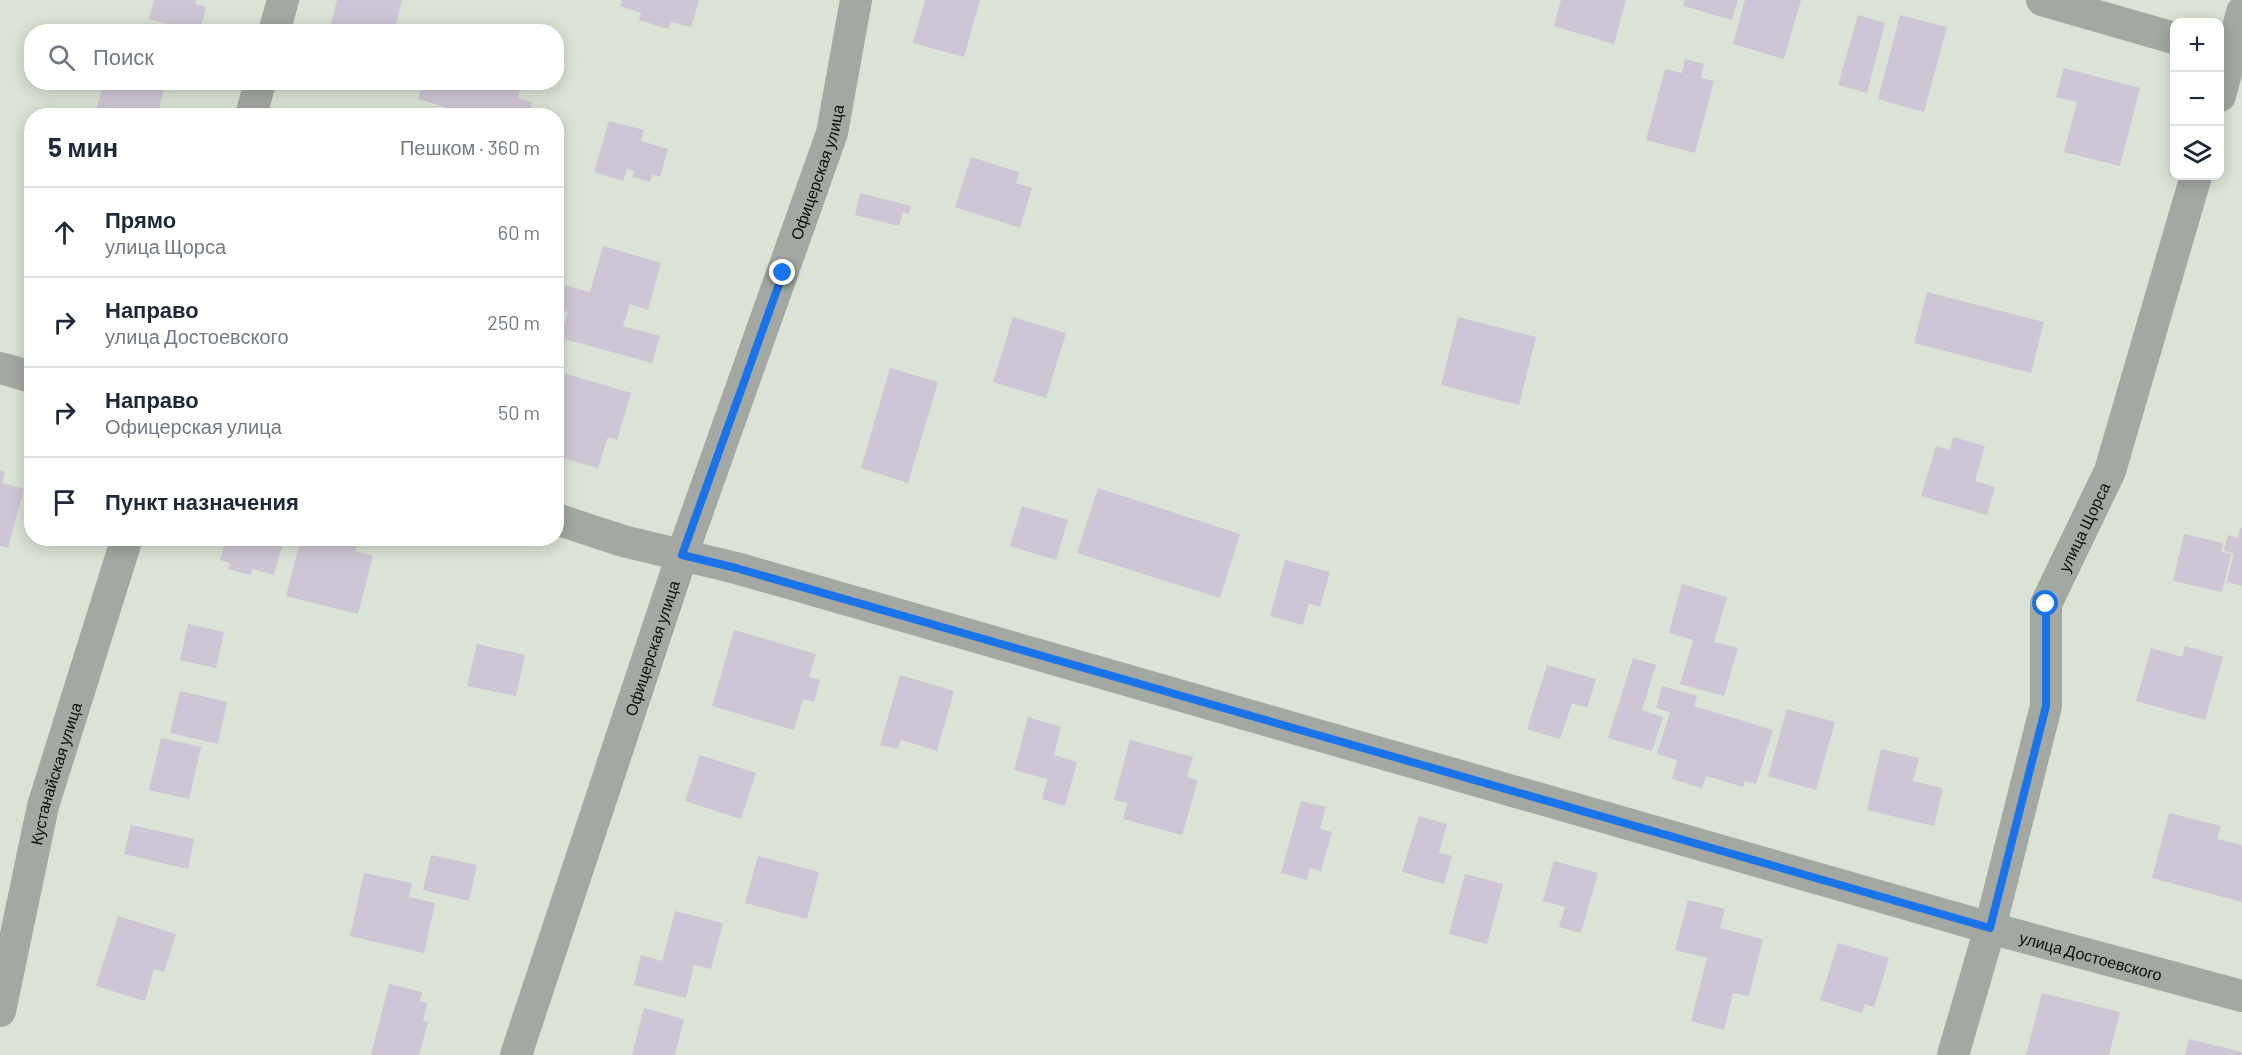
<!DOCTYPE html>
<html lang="ru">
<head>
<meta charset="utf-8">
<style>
	body { margin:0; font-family:Barlow,sans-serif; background:#f2f2f3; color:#1f2937 }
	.controls { position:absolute; right:18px; top:18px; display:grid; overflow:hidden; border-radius:12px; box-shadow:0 3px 15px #0003 }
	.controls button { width:54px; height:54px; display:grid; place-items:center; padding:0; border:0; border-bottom:2px solid #e0e1e3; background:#fff; color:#1f2937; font:30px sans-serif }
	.stop { position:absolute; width:18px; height:18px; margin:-14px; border:4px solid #1a73e8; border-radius:50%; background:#fff }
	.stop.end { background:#1a73e8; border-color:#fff; box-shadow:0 2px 6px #0008 }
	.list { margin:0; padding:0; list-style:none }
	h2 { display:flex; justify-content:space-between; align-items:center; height:78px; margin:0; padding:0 24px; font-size:26px }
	h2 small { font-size:20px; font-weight:400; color:#747a83 }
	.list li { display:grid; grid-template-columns:39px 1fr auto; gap:18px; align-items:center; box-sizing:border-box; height:90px; padding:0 24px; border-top:2px solid #e0e1e3 }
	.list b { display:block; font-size:22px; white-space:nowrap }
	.list p { margin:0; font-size:20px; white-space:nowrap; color:#747a83 }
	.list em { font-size:20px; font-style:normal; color:#747a83 }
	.icon { flex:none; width:33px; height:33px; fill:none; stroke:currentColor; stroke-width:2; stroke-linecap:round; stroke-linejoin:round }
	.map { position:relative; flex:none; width:2242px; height:1055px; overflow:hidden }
	.search { position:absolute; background:#fff; box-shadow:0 3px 15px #0003; left:24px; top:24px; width:540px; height:66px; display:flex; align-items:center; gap:15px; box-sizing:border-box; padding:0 21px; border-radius:24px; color:#747a83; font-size:22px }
	.panel { position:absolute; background:#fff; box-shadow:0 3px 15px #0003; left:24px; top:108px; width:540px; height:438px; border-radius:24px }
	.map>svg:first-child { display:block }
	.building { fill:#cec6d4 }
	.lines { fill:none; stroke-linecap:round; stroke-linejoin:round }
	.street { stroke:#a4a8a2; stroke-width:32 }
	.route { stroke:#1a73e8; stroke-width:8 }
	.labels { text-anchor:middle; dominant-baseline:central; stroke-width:4.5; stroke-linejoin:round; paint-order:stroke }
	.street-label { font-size:16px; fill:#0a0d08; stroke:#dae3d5 }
</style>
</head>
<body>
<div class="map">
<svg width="2242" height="1055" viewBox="0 0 2242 1055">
	<rect width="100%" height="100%" fill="#dae3d5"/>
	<g class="building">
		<polygon points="154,0 196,0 195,4 206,7 200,32 149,19"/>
		<polygon points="337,0 402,0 395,28 409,32 329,32"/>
		<polygon points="622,0 699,0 691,27 671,22 668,29 639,20 641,13 620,6"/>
		<polygon points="925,0 980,0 964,57 913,43"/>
		<polygon points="1561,0 1626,0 1614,44 1554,26"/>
		<polygon points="1685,0 1738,0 1732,20 1683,6"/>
		<polygon points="1745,0 1801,0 1784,59 1733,44"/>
		<polygon points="1858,15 1885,23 1867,93 1838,85"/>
		<polygon points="1900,15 1947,27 1924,112 1878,99"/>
		<polygon points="1685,59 1704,64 1701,78 1714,81 1695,153 1646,140 1665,69 1682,73"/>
		<polygon points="2064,68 2140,88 2120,166 2064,152 2077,102 2056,97"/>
		<polygon points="118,82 166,82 157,116 95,116 103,85 116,88"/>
		<polygon points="423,82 522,82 518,98 532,102 529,116 476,116 418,99"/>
		<polygon points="609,121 644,130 641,141 668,149 660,177 652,174 650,182 633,177 634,171 627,169 623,181 594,172"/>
		<polygon points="971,157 1019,172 1016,183 1032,188 1020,228 955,207"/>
		<polygon points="860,193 911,206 909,214 903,212 899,226 855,215"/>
		<polygon points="603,246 661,263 648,310 630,304 623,326 660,336 652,363 561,338 568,312 556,309 556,283 590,292"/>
		<polygon points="1927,292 2044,322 2031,373 1914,343"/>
		<polygon points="1013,317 1066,333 1046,398 993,382"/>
		<polygon points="1458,317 1536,337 1519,405 1441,385"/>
		<polygon points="890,368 938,382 908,483 861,468"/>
		<polygon points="556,371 631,393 617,440 608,437 598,468 556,456"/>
		<polygon points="1953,437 1985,446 1975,481 1995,487 1987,515 1921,496 1936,446 1950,450"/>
		<polygon points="0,471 5,472 2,483 24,489 8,548 0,546"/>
		<polygon points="1098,488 1240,534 1220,598 1077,553"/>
		<polygon points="1022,506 1068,520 1056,560 1010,546"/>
		<polygon points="2240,528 2242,528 2242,586 2227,582 2234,553 2224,551 2228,535 2238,538"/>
		<polygon points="2184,534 2223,543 2221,552 2231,554 2222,592 2173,581"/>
		<polygon points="226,538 284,538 274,575 252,569 251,575 228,569 230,563 220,560"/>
		<polygon points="301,538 358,538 355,551 373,556 358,614 286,596"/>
		<polygon points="1285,560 1330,572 1320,607 1309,603 1303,625 1270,616"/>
		<polygon points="1682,584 1727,597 1714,642 1738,648 1724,696 1680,684 1693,640 1669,633"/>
		<polygon points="188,624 224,632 216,668 180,660"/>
		<polygon points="734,630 816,654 809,677 820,680 814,702 803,699 794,730 712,706"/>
		<polygon points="477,644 525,655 516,696 467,686"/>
		<polygon points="2185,646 2223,657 2205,720 2136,701 2151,648 2182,657"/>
		<polygon points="1633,658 1656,665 1642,710 1663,717 1652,751 1608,738"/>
		<polygon points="1547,665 1596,679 1587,708 1572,703 1560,739 1527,729"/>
		<polygon points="900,675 954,691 937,751 901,740 898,749 880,745"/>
		<polygon points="1662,686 1697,696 1694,706 1773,730 1756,784 1745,781 1743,787 1706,776 1702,788 1672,779 1677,760 1657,754 1670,712 1656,708"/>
		<polygon points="180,691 227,702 218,744 170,733"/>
		<polygon points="1787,709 1835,722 1816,790 1768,776"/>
		<polygon points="1028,717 1061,727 1054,755 1077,762 1065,806 1042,799 1047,779 1014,770"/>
		<polygon points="161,738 201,747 189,799 149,790"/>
		<polygon points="1130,740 1193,757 1187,777 1198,780 1182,835 1123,819 1127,803 1114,800"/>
		<polygon points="1881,749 1919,758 1913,781 1943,788 1934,826 1867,810"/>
		<polygon points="700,755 756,773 741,819 685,801"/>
		<polygon points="1301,801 1326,807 1320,829 1332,832 1321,871 1310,868 1307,880 1281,873"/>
		<polygon points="2169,813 2221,826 2217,839 2242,845 2242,902 2152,878"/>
		<polygon points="1419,816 1447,824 1439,853 1452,856 1444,884 1402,872"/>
		<polygon points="131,825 194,839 188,869 124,854"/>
		<polygon points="431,855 477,865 469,901 423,890"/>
		<polygon points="758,856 819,872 807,919 745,903"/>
		<polygon points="1554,861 1598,873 1581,933 1559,927 1565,907 1543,901"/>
		<polygon points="364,873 412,883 409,897 435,903 424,953 350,936"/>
		<polygon points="1465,874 1503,884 1487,944 1449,934"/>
		<polygon points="1688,900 1725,909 1720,928 1763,939 1749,996 1733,993 1724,1030 1691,1021 1707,958 1675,950"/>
		<polygon points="675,911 723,923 711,969 694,965 686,998 634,985 641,955 662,961"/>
		<polygon points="118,916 176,934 164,972 154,969 145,1001 96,986"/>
		<polygon points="1838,943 1889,958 1874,1007 1865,1004 1862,1013 1820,1000"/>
		<polygon points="389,984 422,992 420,1001 427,1003 423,1021 428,1022 419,1055 371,1055"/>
		<polygon points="2042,993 2120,1012 2109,1055 2026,1055"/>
		<polygon points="644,1008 684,1019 675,1055 632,1055"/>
		<polygon points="2189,1039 2242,1052 2242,1055 2185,1055"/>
	</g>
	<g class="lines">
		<g class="street">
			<polyline points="2042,0 2174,38"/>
			<polyline points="274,32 283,0"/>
			<polyline points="2220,96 2242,12"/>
			<polyline points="251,116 260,82"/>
			<polyline points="0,368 32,377"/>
			<path id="s1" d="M556 519 623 541 736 568 1990 928 2242 996"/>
			<path id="s2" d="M0 1011 43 806 127 538"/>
			<path id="s3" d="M516 1055 682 555 832 133 856 0"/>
			<path id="s4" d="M1953 1055 1990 928 2046 706V604L2110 471 2196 176"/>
		</g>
	</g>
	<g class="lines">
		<polyline class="route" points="783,273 682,555 736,568 1990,928 2046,706 2046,604"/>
	</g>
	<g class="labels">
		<g class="street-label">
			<text stroke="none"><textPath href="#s3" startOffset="933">Офицерская улица</textPath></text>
			<text stroke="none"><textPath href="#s4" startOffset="549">улица Щорса</textPath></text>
			<text stroke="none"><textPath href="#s3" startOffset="429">Офицерская улица</textPath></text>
			<text stroke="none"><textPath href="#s2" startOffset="244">Кустанайская улица</textPath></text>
			<text stroke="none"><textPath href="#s1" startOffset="1596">улица Достоевского</textPath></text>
		</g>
	</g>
</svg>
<div class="controls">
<button>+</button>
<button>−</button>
<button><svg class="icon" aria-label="layers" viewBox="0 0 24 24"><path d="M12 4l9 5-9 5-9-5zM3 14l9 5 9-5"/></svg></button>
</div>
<div class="stop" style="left:2046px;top:604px"></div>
<div class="stop end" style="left:783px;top:273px"></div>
<div class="search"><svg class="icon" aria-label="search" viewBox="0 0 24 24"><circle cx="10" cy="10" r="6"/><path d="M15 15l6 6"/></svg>Поиск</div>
<section class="panel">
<h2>5 мин<small>Пешком · 360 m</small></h2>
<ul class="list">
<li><svg class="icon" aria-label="ahead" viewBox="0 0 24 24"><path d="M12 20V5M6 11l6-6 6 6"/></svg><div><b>Прямо</b><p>улица Щорса</p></div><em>60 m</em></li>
<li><svg class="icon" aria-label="right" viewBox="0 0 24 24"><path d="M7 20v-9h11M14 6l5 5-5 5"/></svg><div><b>Направо</b><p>улица Достоевского</p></div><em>250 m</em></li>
<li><svg class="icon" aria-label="right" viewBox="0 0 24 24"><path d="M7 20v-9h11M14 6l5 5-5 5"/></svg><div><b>Направо</b><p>Офицерская улица</p></div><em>50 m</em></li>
<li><svg class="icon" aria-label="arrive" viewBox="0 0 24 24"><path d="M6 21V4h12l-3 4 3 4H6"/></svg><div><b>Пункт назначения</b></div></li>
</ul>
</section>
</div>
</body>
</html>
